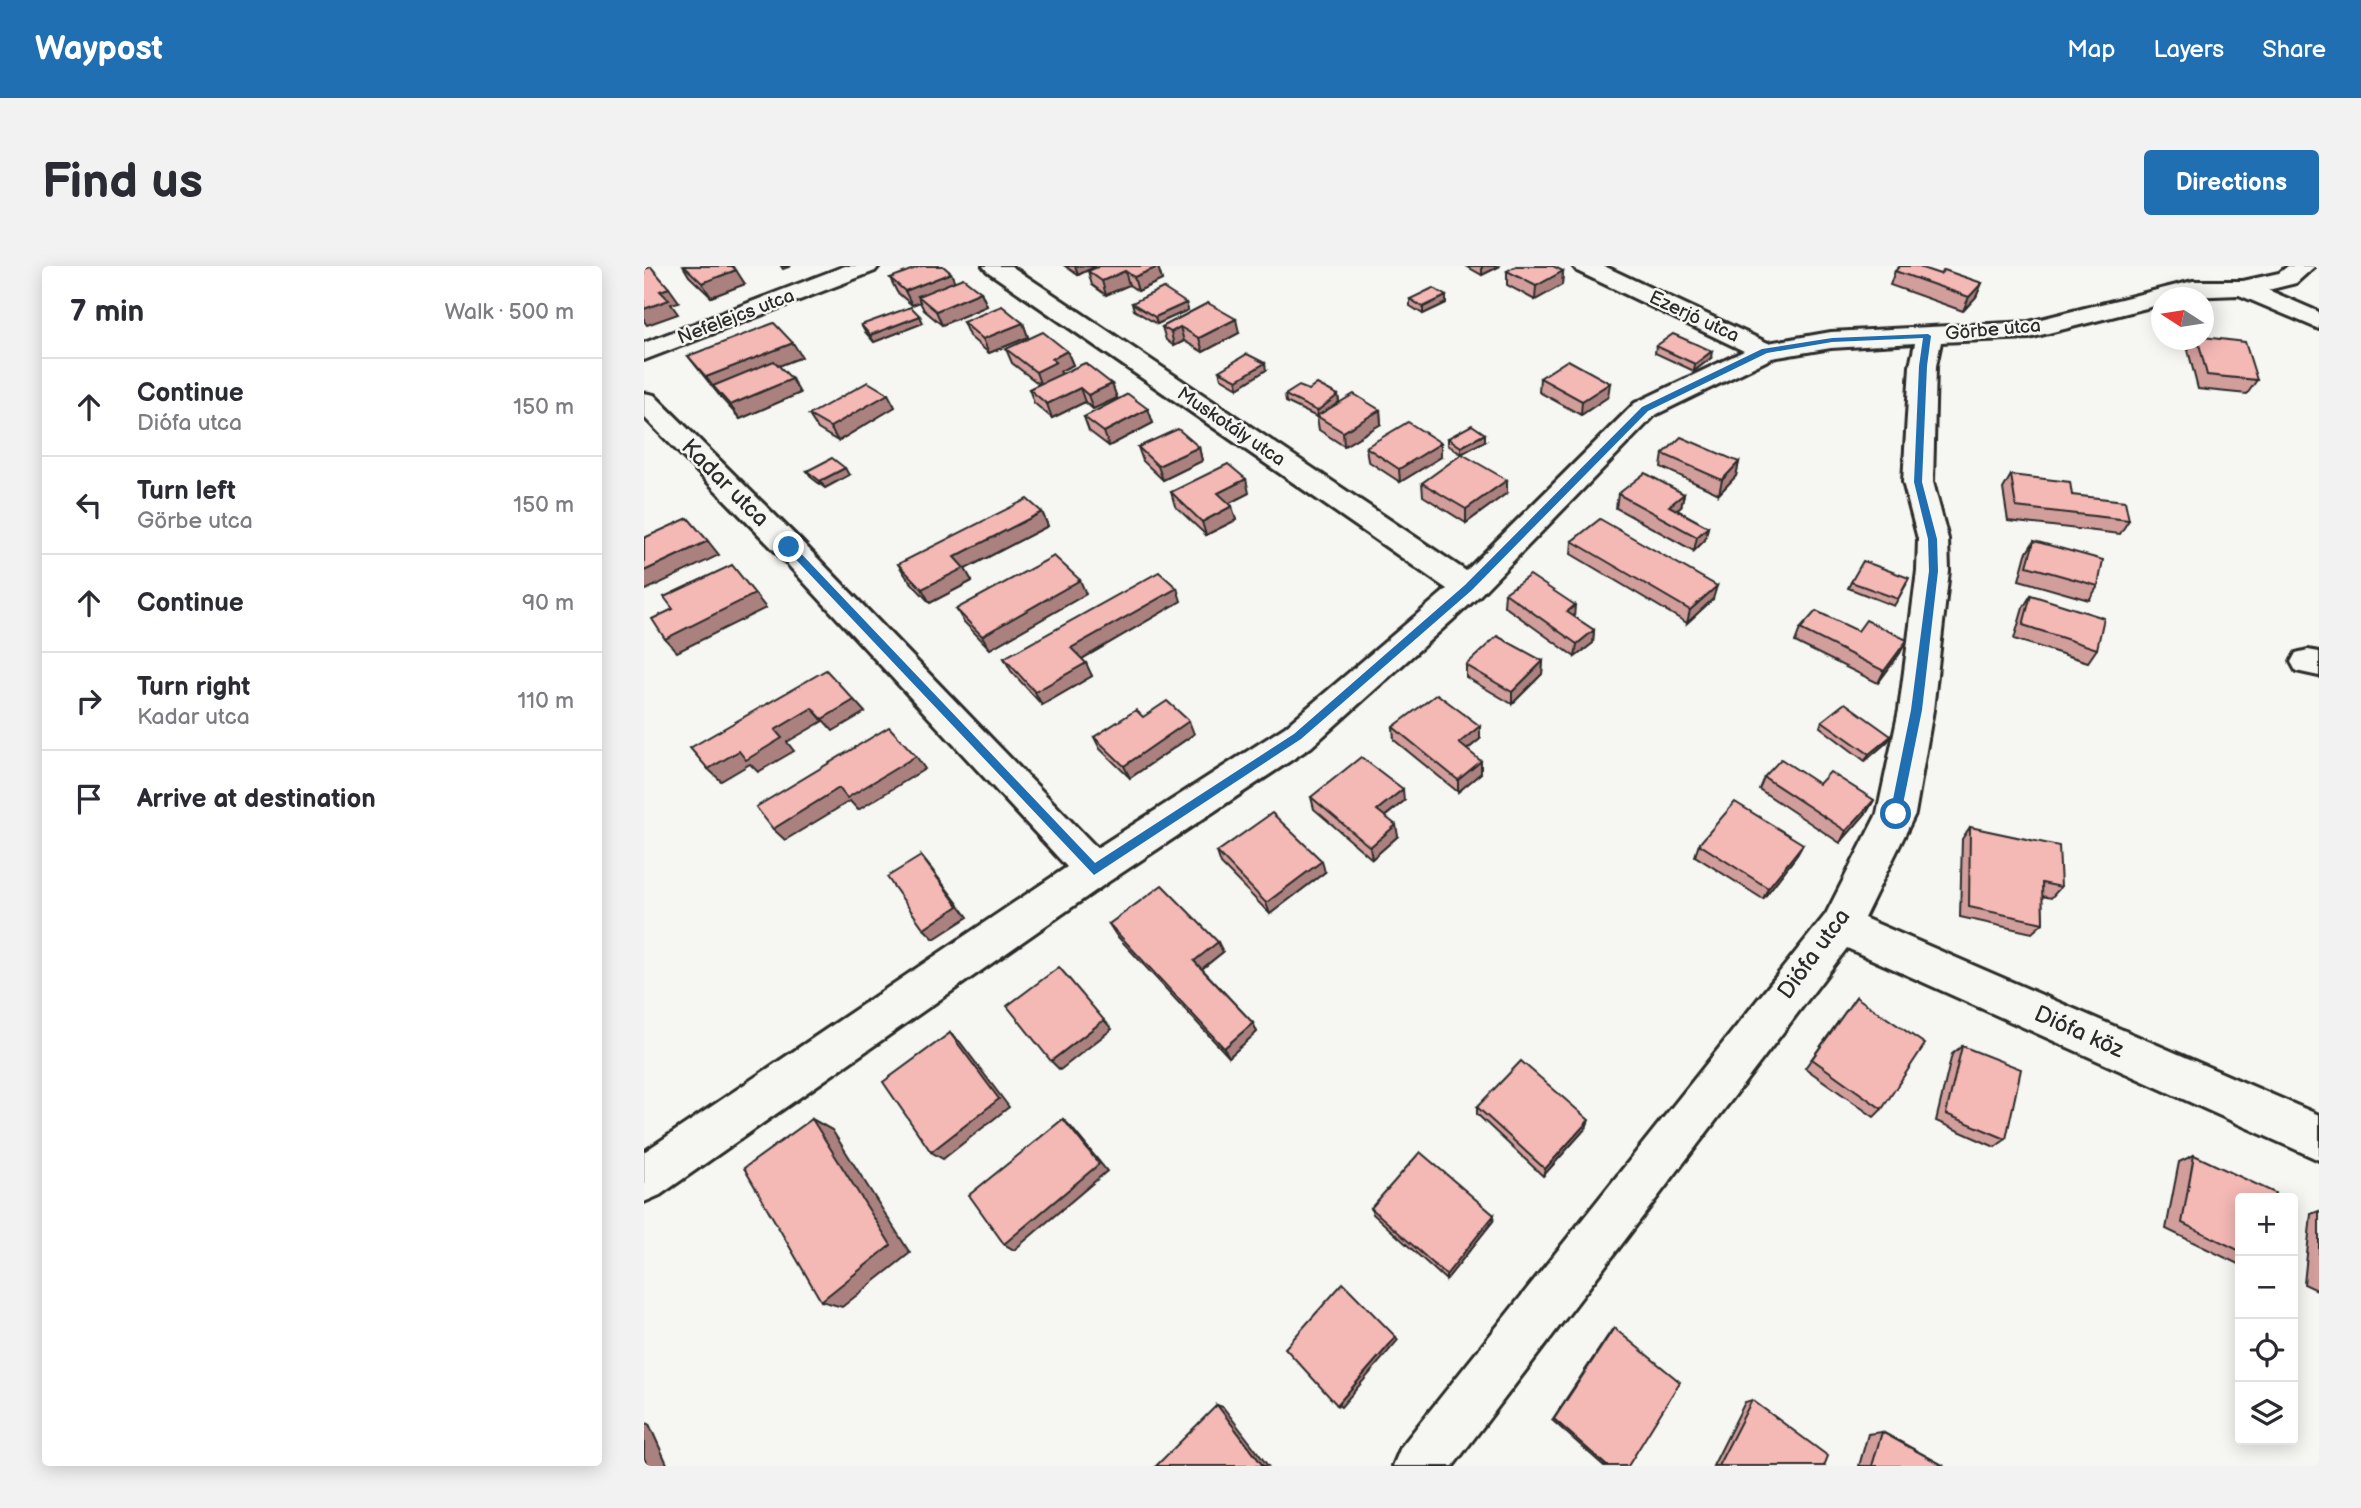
<!DOCTYPE html>
<html lang="en">
<head>
<meta charset="utf-8">
<style>
	body { margin:0; font-family:"Balsamiq Sans",sans-serif; background:#f2f2f3; color:#2b2b33 }
	.controls { position:absolute; right:21px; bottom:21px; display:grid; overflow:hidden; border-radius:7px; box-shadow:0 4px 18px #0003 }
	.controls button { width:63px; height:63px; display:grid; place-items:center; padding:0; border:0; border-bottom:2px solid #e1e1e2; background:#fff; color:#2b2b33; font:35px sans-serif }
	.compass { position:absolute; left:1507px; top:21px; width:63px; height:63px; border-radius:50%; background:#fff; box-shadow:0 4px 18px #0003; rotate:282deg }
	.stop { position:absolute; width:21px; height:21px; margin:-16px; border:5px solid #1f6fb2; border-radius:50%; background:#fff }
	.stop.end { background:#1f6fb2; border-color:#fff; box-shadow:0 2px 7px #0008 }
	.list { margin:0; padding:0; list-style:none }
	h2 { display:flex; justify-content:space-between; align-items:center; height:91px; margin:0; padding:0 28px; font-size:30px }
	h2 small { font-size:23px; font-weight:400; color:#7c7c81 }
	.list li { display:grid; grid-template-columns:46px 1fr auto; gap:21px; align-items:center; box-sizing:border-box; height:98px; padding:0 28px; border-top:2px solid #e1e1e2 }
	.list b { display:block; font-size:26px; white-space:nowrap }
	.list p { margin:0; font-size:23px; white-space:nowrap; color:#7c7c81 }
	.list em { font-size:23px; font-style:normal; color:#7c7c81 }
	.icon { flex:none; width:38px; height:38px; fill:none; stroke:currentColor; stroke-width:2; stroke-linecap:round; stroke-linejoin:round }
	.map { position:relative; flex:none; width:1675px; height:1200px; overflow:hidden; border-radius:7px }
	header { display:flex; align-items:center; gap:42px; box-sizing:border-box; height:98px; padding:0 35px; background:#1f6fb2; color:#fff }
	header strong { font-size:33px }
	nav { display:flex; gap:38px; margin-inline-start:auto; font-size:24px }
	.intro { display:flex; align-items:center; justify-content:space-between; box-sizing:border-box; height:168px; padding:0 42px }
	h1 { margin:0; font-size:49px }
	.button { padding:18px 32px; border-radius:7px; background:#1f6fb2; color:#fff; font-size:24px; font-weight:700 }
	main { display:flex; gap:42px; padding:0 42px }
	aside { flex:1; background:#fff; border-radius:7px; box-shadow:0 4px 18px #0003 }
	.map>svg:first-child { display:block }
	.lines { fill:none; stroke-linecap:round; stroke-linejoin:round }
	.minor-casing { stroke:#2b2b2b; stroke-width:6 }
	.minor { fill:#f6f6f2; fill-rule:evenodd }
	.wall { fill:#d29e9c; stroke:#2b2b2b; stroke-width:2 }
	.shaded-wall { fill:#ab817f; stroke:#2b2b2b; stroke-width:2 }
	.building { fill:#f4b8b5; stroke:#2b2b2b; stroke-width:2 }
	.route { fill:#1f6fb2 }
	.labels { text-anchor:middle; dominant-baseline:central; stroke-width:5; stroke-linejoin:round; paint-order:stroke }
	.far-street-label { font-size:19px; fill:#2b2b2b; stroke:#f6f6f2 }
	.street-label { font-size:23px; fill:#2b2b2b; stroke:#f6f6f2 }
</style>
</head>
<body>
<header>
<strong>Waypost</strong>
<nav><a>Map</a><a>Layers</a><a>Share</a></nav>
</header>
<div class="intro"><h1>Find us</h1><a class="button">Directions</a></div>
<main>
<aside>
<h2>7 min<small>Walk · 500 m</small></h2>
<ul class="list">
<li><svg class="icon" aria-label="ahead" viewBox="0 0 24 24"><path d="M12 20V5M6 11l6-6 6 6"/></svg><div><b>Continue</b><p>Diófa utca</p></div><em>150 m</em></li>
<li><svg class="icon" aria-label="left" viewBox="0 0 24 24"><path d="M17 20v-9H6M10 6l-5 5 5 5"/></svg><div><b>Turn left</b><p>Görbe utca</p></div><em>150 m</em></li>
<li><svg class="icon" aria-label="ahead" viewBox="0 0 24 24"><path d="M12 20V5M6 11l6-6 6 6"/></svg><div><b>Continue</b></div><em>90 m</em></li>
<li><svg class="icon" aria-label="right" viewBox="0 0 24 24"><path d="M7 20v-9h11M14 6l5 5-5 5"/></svg><div><b>Turn right</b><p>Kadar utca</p></div><em>110 m</em></li>
<li><svg class="icon" aria-label="arrive" viewBox="0 0 24 24"><path d="M6 21V4h12l-3 4 3 4H6"/></svg><div><b>Arrive at destination</b></div></li>
</ul>
</aside>
<div class="map">
<svg width="1675" height="1200" viewBox="0 0 1675 1200">
	<rect width="100%" height="100%" fill="#f6f6f2"/>
	<filter id="ink" filterUnits="userSpaceOnUse"><feTurbulence type="fractalNoise" baseFrequency=".0143" numOctaves="2"/><feDisplacementMap in="SourceGraphic" scale="14" xChannelSelector="R" yChannelSelector="G"/><feConvolveMatrix kernelMatrix="1 2 1 2 8 2 1 2 1" color-interpolation-filters="sRGB"/></filter>
	<g filter="url(#ink)">
		<g class="lines">
			<defs>
				<g id="minor">
					<polygon points="201,0 235,0 231,5 0,94 0,77"/>
					<polygon points="339,0 367,0 822,305 991,137 1100,85 933,5 929,0 960,0 1124,77 1187,66 1385,56 1549,15 1599,15 1635,7 1644,0 1671,0 1652,17 1624,24 1675,46 1675,63 1595,29 1518,32 1518,38 1385,72 1297,76 1292,100 1289,216 1304,273 1305,305 1289,444 1271,548 1220,652 1675,849 1675,894 1203,682 809,1200 749,1200 757,1181 1182,648 1233,548 1255,444 1273,305 1274,273 1259,216 1266,100 1271,77 1187,82 1128,92 1011,149 835,330 667,481 464,616 16,929 0,936 0,886 423,601 134,288 0,151 0,127 10,129 156,274 453,582 641,461 803,323 343,5"/>
					<polygon points="1664,384 1675,386 1675,410 1652,405 1647,396 1652,387"/>
				</g>
			</defs>
			<use href="#minor" class="minor-casing"/>
			<use href="#minor" class="minor"/>
		</g>
		<g class="wall">
			<polygon points="39,0 88,0 101,18 67,31 45,10"/>
			<polygon points="421,0 452,0 434,9"/>
			<polygon points="822,0 856,0 838,9"/>
			<polygon points="514,1 518,14 494,25 485,19 462,29 448,19 444,5"/>
			<polygon points="863,5 919,5 918,19 891,34 863,19"/>
			<polygon points="1251,5 1296,8 1338,17 1332,31 1319,45 1246,19"/>
			<polygon points="246,12 311,15 337,26 343,40 298,59 280,44 276,36 268,39 253,26"/>
			<polygon points="802,30 802,37 779,48 766,40 766,33"/>
			<polygon points="488,37 542,37 544,44 513,58 490,44"/>
			<polygon points="564,37 595,67 559,86 540,75 530,80 522,74 518,61"/>
			<polygon points="319,56 379,57 384,71 345,87 325,70"/>
			<polygon points="279,57 230,76 221,66 217,59"/>
			<polygon points="1551,74 1559,74 1613,114 1603,128 1554,123 1544,84"/>
			<polygon points="1012,80 1067,92 1050,105 1011,87"/>
			<polygon points="362,83 423,85 429,99 416,105 417,108 468,118 473,132 449,143 441,136 408,152 390,137 385,123 395,118 368,97"/>
			<polygon points="44,90 158,91 134,100 156,127 96,153 79,134"/>
			<polygon points="622,104 594,122 577,112 575,105"/>
			<polygon points="896,112 964,131 937,149 895,126"/>
			<polygon points="665,124 694,129 695,136 690,139 736,144 737,158 700,180 675,164 673,151 642,136 641,129"/>
			<polygon points="251,141 194,175 174,163 165,149"/>
			<polygon points="504,143 509,157 465,180 445,165 440,151"/>
			<polygon points="804,172 841,175 817,188 804,179"/>
			<polygon points="494,181 555,181 558,195 519,214 499,195"/>
			<polygon points="722,181 797,191 756,216 724,195"/>
			<polygon points="1019,188 1095,196 1092,210 1075,228 1017,201"/>
			<polygon points="163,205 205,209 181,222 168,212"/>
			<polygon points="1367,209 1428,229 1485,254 1476,268 1364,255 1359,223"/>
			<polygon points="778,217 863,227 822,257 779,230"/>
			<polygon points="527,226 605,227 585,237 592,254 562,269 531,240"/>
			<polygon points="974,228 1040,228 1037,241 1033,244 1064,261 1061,274 1050,285 972,242"/>
			<polygon points="398,246 404,260 321,303 328,315 286,337 263,312 254,298"/>
			<polygon points="928,275 1069,333 1043,357 927,288"/>
			<polygon points="1390,275 1454,320 1445,334 1375,314 1382,288"/>
			<polygon points="1207,316 1262,319 1250,340 1204,322"/>
			<polygon points="861,327 930,351 950,364 949,377 931,391 860,340"/>
			<polygon points="442,328 346,383 320,356 312,343"/>
			<polygon points="1387,329 1453,383 1444,396 1370,373 1379,342"/>
			<polygon points="537,335 438,393 448,410 398,439 367,405 360,392"/>
			<polygon points="1156,363 1256,387 1234,417 1151,376"/>
			<polygon points="899,395 898,408 868,438 822,411 822,399"/>
			<polygon points="499,451 550,468 486,512 456,483 450,471"/>
			<polygon points="1178,455 1247,470 1243,476 1221,495 1176,461"/>
			<polygon points="749,461 836,473 823,484 837,507 814,526 750,474"/>
			<polygon points="1120,511 1175,518 1230,534 1223,546 1196,577 1115,523"/>
			<polygon points="667,531 760,535 742,550 754,570 728,593 670,543"/>
			<polygon points="1326,561 1417,621 1407,632 1398,630 1399,657 1388,667 1316,651 1318,573"/>
			<polygon points="1055,578 1159,578 1153,589 1119,633 1051,590"/>
			<polygon points="573,586 681,606 626,648 577,598"/>
			<polygon points="465,658 579,686 558,703 609,757 613,766 585,791 472,669"/>
			<polygon points="1212,731 1238,843 1230,851 1161,802"/>
			<polygon points="1318,780 1362,873 1351,881 1292,855 1308,788"/>
			<polygon points="833,841 942,862 899,910 833,848"/>
			<polygon points="1550,889 1596,932 1596,999 1522,963 1535,896"/>
			<polygon points="727,942 849,955 802,1014 729,948"/>
			<polygon points="1675,945 1675,1025 1660,1018 1667,948"/>
			<polygon points="967,1065 984,1200 960,1200 908,1154"/>
			<polygon points="1108,1134 1180,1200 1069,1200 1101,1136"/>
			<polygon points="1238,1166 1300,1200 1215,1200 1224,1168"/>
		</g>
		<g class="shaded-wall">
			<polygon points="137,0 147,0 139,3"/>
			<polygon points="431,0 452,0 434,9"/>
			<polygon points="838,0 856,0 838,9"/>
			<polygon points="514,1 518,14 494,25 490,11"/>
			<polygon points="92,4 101,18 67,31 58,17"/>
			<polygon points="481,5 485,19 462,29 458,15"/>
			<polygon points="919,5 918,19 891,34 892,20"/>
			<polygon points="307,7 313,21 274,30 276,36 268,39 261,25"/>
			<polygon points="1338,17 1332,31 1319,45 1325,31"/>
			<polygon points="25,22 35,36 27,38 34,48 3,59 0,55 0,43 16,25"/>
			<polygon points="337,26 343,40 298,59 292,45"/>
			<polygon points="802,30 802,37 779,48 779,41"/>
			<polygon points="542,37 544,44 513,58 511,51"/>
			<polygon points="276,50 279,57 230,76 226,69"/>
			<polygon points="592,53 595,67 559,86 555,72"/>
			<polygon points="379,57 384,71 345,87 339,73"/>
			<polygon points="536,61 540,75 530,80 527,66"/>
			<polygon points="149,77 158,91 73,124 69,120 72,125 62,111"/>
			<polygon points="423,85 429,99 416,105 418,110 397,120 392,106 408,93"/>
			<polygon points="1068,85 1067,92 1050,105 1051,98"/>
			<polygon points="621,97 622,104 594,122 593,114"/>
			<polygon points="148,113 156,127 96,153 86,139"/>
			<polygon points="966,117 964,131 937,149 938,135"/>
			<polygon points="468,118 473,132 449,143 444,129"/>
			<polygon points="436,122 441,136 408,152 403,138"/>
			<polygon points="244,128 251,141 194,175 186,161"/>
			<polygon points="694,129 695,136 674,152 673,145"/>
			<polygon points="504,143 509,157 465,180 460,166"/>
			<polygon points="736,144 737,158 700,180 699,166"/>
			<polygon points="841,168 841,175 817,188 817,181"/>
			<polygon points="797,177 797,191 756,216 755,203"/>
			<polygon points="555,181 558,195 519,214 514,200"/>
			<polygon points="1095,196 1092,210 1075,228 1078,214"/>
			<polygon points="201,202 205,209 181,222 176,215"/>
			<polygon points="602,213 605,227 578,241 574,227"/>
			<polygon points="863,214 863,227 822,257 822,243"/>
			<polygon points="1040,228 1037,241 1022,253 1025,240"/>
			<polygon points="588,240 592,254 562,269 558,256"/>
			<polygon points="398,246 404,260 321,303 328,315 286,337 278,323 310,291"/>
			<polygon points="1064,261 1061,274 1050,285 1053,271"/>
			<polygon points="64,275 75,289 0,325 0,305"/>
			<polygon points="88,299 122,342 33,386 21,373"/>
			<polygon points="436,314 442,328 346,383 338,370"/>
			<polygon points="1073,320 1069,333 1043,357 1046,344"/>
			<polygon points="533,322 537,335 434,395 427,382"/>
			<polygon points="931,339 930,353 923,346"/>
			<polygon points="950,364 949,377 931,391 933,378"/>
			<polygon points="1263,374 1256,387 1234,417 1240,405"/>
			<polygon points="899,395 898,408 868,438 868,426"/>
			<polygon points="442,397 448,410 398,439 391,426"/>
			<polygon points="210,434 221,446 189,465 178,453"/>
			<polygon points="168,442 179,455 143,476 150,485 114,506 106,498 77,515 64,503"/>
			<polygon points="545,455 550,468 486,512 480,500"/>
			<polygon points="836,460 836,473 815,490 815,477"/>
			<polygon points="1247,470 1243,476 1221,495 1225,488"/>
			<polygon points="272,490 281,503 214,544 206,535 141,574 129,563 195,522"/>
			<polygon points="837,495 837,507 814,526 814,514"/>
			<polygon points="759,523 760,535 735,555 733,544"/>
			<polygon points="1230,534 1223,546 1196,577 1202,565"/>
			<polygon points="752,559 754,570 728,593 726,581"/>
			<polygon points="1159,578 1153,589 1119,633 1124,622"/>
			<polygon points="277,590 287,602 324,651 290,673 280,663"/>
			<polygon points="678,595 681,606 626,648 622,637"/>
			<polygon points="574,676 579,686 555,705 550,695"/>
			<polygon points="460,754 468,763 416,804 407,795"/>
			<polygon points="609,757 613,766 585,791 580,782"/>
			<polygon points="306,767 316,776 365,841 299,893 287,886"/>
			<polygon points="168,853 188,864 266,987 198,1041 177,1035"/>
			<polygon points="419,853 427,861 463,905 370,984 360,978"/>
			<polygon points="945,854 942,862 899,910 901,903"/>
			<polygon points="850,949 849,955 802,1014 802,1009"/>
			<polygon points="752,1071 754,1074 697,1141 693,1139"/>
			<polygon points="573,1139 579,1141 624,1200 619,1200"/>
			<polygon points="0,1157 5,1158 24,1200 4,1200 0,1192"/>
		</g>
		<g class="building">
			<polygon points="40,0 88,0 92,4 58,17"/>
			<polygon points="277,0 299,0 307,7 261,25 246,12"/>
			<polygon points="456,0 513,0 514,1 490,11 481,5 458,15 444,5"/>
			<polygon points="872,0 909,0 919,5 892,20 863,5"/>
			<polygon points="1256,0 1272,0 1296,8 1300,4 1338,17 1325,31 1251,5"/>
			<polygon points="7,1 25,22 16,25 25,34 0,43 0,3"/>
			<polygon points="319,12 337,26 292,45 274,30"/>
			<polygon points="519,22 542,37 511,51 488,37"/>
			<polygon points="789,22 802,30 779,41 766,33"/>
			<polygon points="564,37 592,53 555,72 536,61 527,66 518,61"/>
			<polygon points="358,40 379,57 339,73 319,56"/>
			<polygon points="267,41 276,50 226,69 217,59"/>
			<polygon points="130,57 149,77 62,111 44,90"/>
			<polygon points="399,66 423,85 408,93 412,96 392,106 362,83"/>
			<polygon points="1029,68 1068,85 1051,98 1012,80"/>
			<polygon points="1559,71 1601,76 1613,114 1563,109 1554,74 1559,74"/>
			<polygon points="603,88 621,97 593,114 575,105"/>
			<polygon points="924,94 966,117 938,135 896,112"/>
			<polygon points="130,95 148,113 86,139 69,120"/>
			<polygon points="441,97 468,118 444,129 436,122 403,138 385,123"/>
			<polygon points="224,116 244,128 186,161 165,149"/>
			<polygon points="673,118 694,129 673,145 641,129 655,120 665,124"/>
			<polygon points="484,128 504,143 460,166 440,151"/>
			<polygon points="710,128 736,144 699,166 673,150"/>
			<polygon points="764,156 797,177 755,203 722,181"/>
			<polygon points="828,159 841,168 817,181 804,172"/>
			<polygon points="534,163 555,181 514,200 494,181"/>
			<polygon points="1037,171 1095,196 1078,214 1019,188"/>
			<polygon points="818,188 863,214 822,243 778,217"/>
			<polygon points="188,192 201,202 176,215 163,205"/>
			<polygon points="584,198 602,213 574,227 588,240 558,256 527,226"/>
			<polygon points="1001,207 1040,228 1025,240 1064,261 1053,271 974,228"/>
			<polygon points="1367,209 1426,216 1428,229 1481,235 1485,254 1372,241"/>
			<polygon points="383,233 398,246 310,291 320,302 278,323 254,298"/>
			<polygon points="44,252 64,275 0,305 0,272"/>
			<polygon points="956,253 1073,320 1046,344 928,275"/>
			<polygon points="1390,275 1459,294 1454,320 1383,300"/>
			<polygon points="410,290 436,314 338,370 312,343"/>
			<polygon points="1219,295 1265,312 1254,333 1207,316"/>
			<polygon points="88,299 111,328 21,373 8,353 29,343 20,331"/>
			<polygon points="515,306 533,322 427,382 442,397 391,426 360,392"/>
			<polygon points="886,309 931,339 923,346 950,364 933,378 861,327"/>
			<polygon points="1387,329 1460,352 1453,383 1379,359"/>
			<polygon points="1172,345 1214,365 1222,354 1263,374 1240,405 1156,363"/>
			<polygon points="853,370 899,395 868,426 822,399"/>
			<polygon points="182,404 210,434 178,453 168,442 131,464 138,472 102,494 95,485 64,503 46,482"/>
			<polygon points="793,428 836,460 815,477 837,495 814,514 749,461"/>
			<polygon points="523,435 545,455 480,500 450,471 492,444 499,451"/>
			<polygon points="1201,437 1247,470 1225,488 1178,455"/>
			<polygon points="245,461 272,490 203,532 195,522 129,563 112,541"/>
			<polygon points="717,491 759,523 733,544 752,559 726,581 667,531"/>
			<polygon points="1137,493 1175,518 1186,506 1230,534 1202,565 1120,511"/>
			<polygon points="1091,536 1159,578 1124,622 1055,578"/>
			<polygon points="628,547 678,595 622,637 573,586"/>
			<polygon points="1326,561 1415,580 1417,621 1398,617 1399,657 1325,641"/>
			<polygon points="277,590 314,640 280,663 243,611"/>
			<polygon points="518,619 574,676 550,695 609,757 580,782 465,658"/>
			<polygon points="415,701 460,754 407,795 363,740"/>
			<polygon points="1212,731 1281,778 1238,843 1168,793"/>
			<polygon points="306,767 355,833 287,886 239,816"/>
			<polygon points="1318,780 1377,803 1362,873 1302,848"/>
			<polygon points="877,795 945,854 901,903 833,841"/>
			<polygon points="168,853 247,979 177,1035 100,902"/>
			<polygon points="419,853 455,898 360,978 325,929"/>
			<polygon points="776,886 850,949 802,1009 727,942"/>
			<polygon points="1550,889 1631,927 1630,932 1596,932 1596,985 1538,957"/>
			<polygon points="699,1017 752,1071 693,1139 641,1082"/>
			<polygon points="970,1062 1036,1116 984,1200 963,1200 910,1153"/>
			<polygon points="1108,1134 1184,1190 1180,1200 1074,1200"/>
			<polygon points="573,1139 619,1200 512,1200"/>
			<polygon points="1238,1166 1300,1200 1228,1200"/>
		</g>
	</g>
	<polygon class="route" points="1284,68 1287,70 1283,100 1278,216 1293,273 1294,305 1278,444 1257,548 1252,553 1246,548 1267,444 1285,305 1284,273 1270,216 1275,100 1279,72 1188,76 1123,87 1004,145 828,324 657,473 450,609 140,281 148,278 451,597 650,468 821,319 998,141 1118,83 1188,72"/>
	<g class="labels">
		<g class="far-street-label">
			<text transform="translate(92 51) rotate(-21)">Nefelejcs utca</text>
			<text transform="translate(1050 51) rotate(25)">Ezerjó utca</text>
			<text transform="translate(1349 64) rotate(-5)">Görbe utca</text>
			<text transform="translate(587 161) rotate(34)">Muskotály utca</text>
		</g>
		<g class="street-label">
			<text transform="translate(81 217) rotate(45)">Kadar utca</text>
			<text transform="translate(1170 688) rotate(-54)">Diófa utca</text>
			<text transform="translate(1435 766) rotate(24)">Diófa köz</text>
		</g>
	</g>
</svg>
<div class="controls">
<button>+</button>
<button>−</button>
<button><svg class="icon" aria-label="locate" viewBox="0 0 24 24"><circle cx="12" cy="12" r="6"/><path d="M12 2v4M12 18v4M2 12h4M18 12h4"/></svg></button>
<button><svg class="icon" aria-label="layers" viewBox="0 0 24 24"><path d="M12 4l9 5-9 5-9-5zM3 14l9 5 9-5"/></svg></button>
</div>
<svg class="compass" viewBox="-18 -18 36 36"><path d="M0-13l5 13h-10z" fill="#e53935"/><path d="M0 13l5-13h-10z" fill="#7c7c81"/></svg>
<div class="stop" style="left:1252px;top:548px"></div>
<div class="stop end" style="left:145px;top:281px"></div>
</div>
</main>
</body>
</html>
